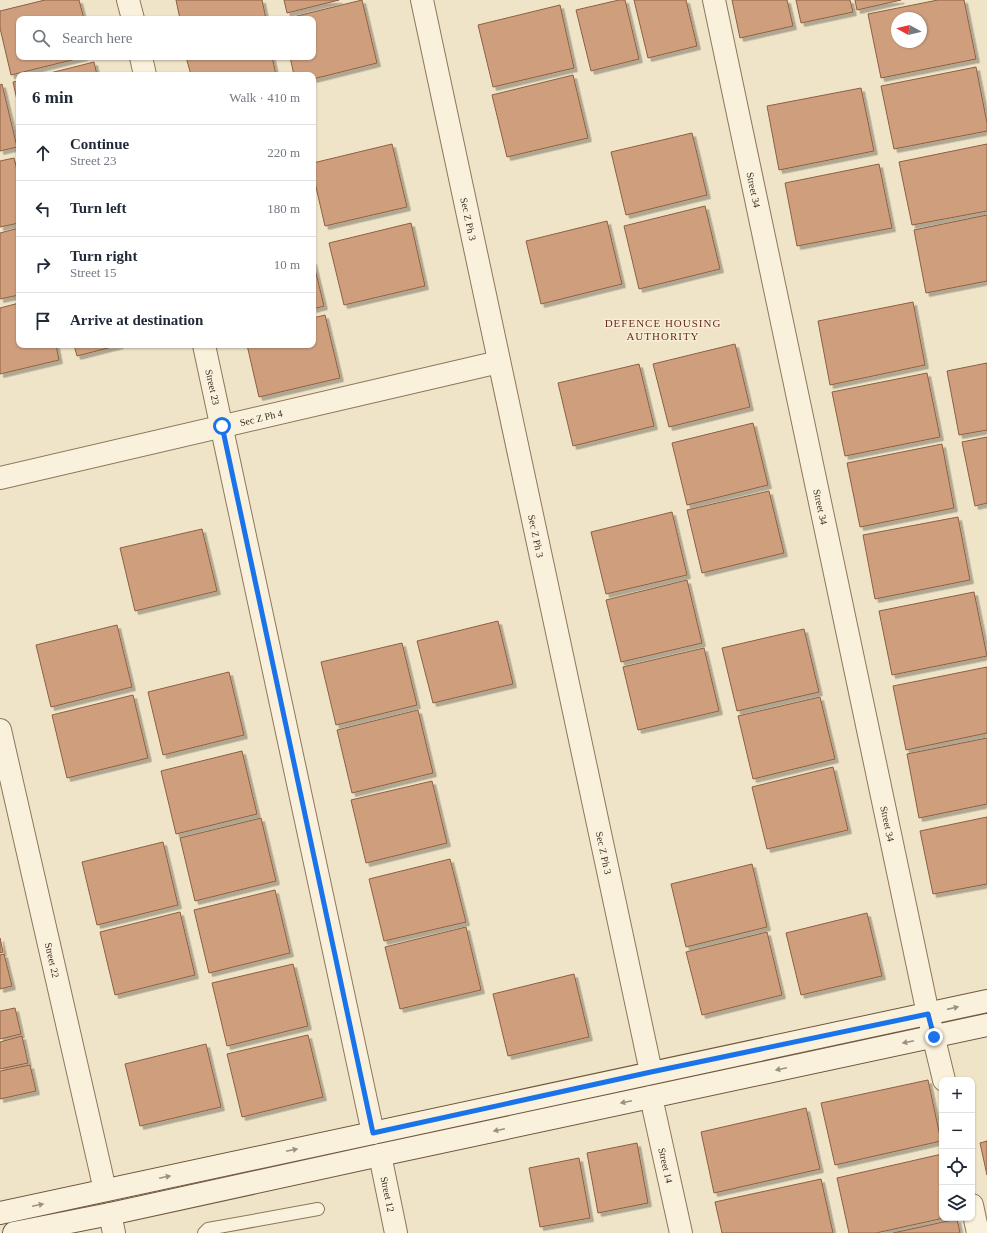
<!DOCTYPE html>
<html lang="en">
<head>
<meta charset="utf-8">
<style>
	body { margin:0; font-family:"Times New Roman",serif; background:#f6f6f7; color:#1f2937 }
	.controls { position:absolute; right:12px; bottom:12px; display:grid; overflow:hidden; border-radius:8px; box-shadow:0 1px 3px #0004 }
	.controls button { width:36px; height:36px; display:grid; place-items:center; padding:0; border:0; border-bottom:1px solid #e0e1e3; background:#fff; color:#1f2937; font:20px sans-serif }
	.compass { position:absolute; left:891px; top:12px; width:36px; height:36px; border-radius:50%; background:#fff; box-shadow:0 1px 3px #0004; rotate:278deg }
	.stop { position:absolute; width:12px; height:12px; margin:-9px; border:3px solid #1a73e8; border-radius:50%; background:#fff }
	.stop.end { background:#1a73e8; border-color:#fff; box-shadow:0 1px 4px #0008 }
	.list { margin:0; padding:0; list-style:none }
	h2 { display:flex; justify-content:space-between; align-items:center; height:52px; margin:0; padding:0 16px; font-size:17px }
	h2 small { font-size:13px; font-weight:400; color:#747a83 }
	.list li { display:grid; grid-template-columns:26px 1fr auto; gap:12px; align-items:center; box-sizing:border-box; height:56px; padding:0 16px; border-top:1px solid #e0e1e3 }
	.list b { display:block; font-size:15px; white-space:nowrap }
	.list p { margin:0; font-size:13px; white-space:nowrap; color:#747a83 }
	.list em { font-size:13px; font-style:normal; color:#747a83 }
	.icon { flex:none; width:22px; height:22px; fill:none; stroke:currentColor; stroke-width:2; stroke-linecap:round; stroke-linejoin:round }
	.map { position:relative; flex:none; width:987px; height:1233px; overflow:hidden }
	.search { position:absolute; background:#fff; box-shadow:0 1px 3px #0004; left:16px; top:16px; width:300px; height:44px; display:flex; align-items:center; gap:10px; box-sizing:border-box; padding:0 14px; border-radius:8px; color:#747a83; font-size:15px }
	.panel { position:absolute; background:#fff; box-shadow:0 1px 3px #0004; left:16px; top:72px; width:300px; height:276px; border-radius:8px }
	.map>svg:first-child { display:block }
	.building { fill:#cf9f7d; stroke:#8d5f41; fill-rule:evenodd; filter:url(#shadow) }
	.lines { fill:none; stroke-linecap:round; stroke-linejoin:round }
	.service-casing { stroke:#8d765c; stroke-width:14 }
	.minor-casing { stroke:#8d765c; stroke-width:24 }
	.secondary-casing { stroke:#6f573f; stroke-width:24 }
	.service { stroke:#faf1dc; stroke-width:12 }
	.minor { stroke:#faf1dc; stroke-width:22 }
	.secondary { stroke:#faf1dc; stroke-width:22 }
	.oneway { fill:#9c907e }
	.route { stroke:#1a73e8; stroke-width:5 }
	.labels { text-anchor:middle; dominant-baseline:central; stroke-width:3; stroke-linejoin:round; paint-order:stroke }
	.street-label { font-size:10px; fill:#3d2e20; stroke:#f7eed8 }
	.neighbourhood-label { font-size:11px; letter-spacing:1px; fill:#6b2e1e; stroke:#f7eed8 }
</style>
</head>
<body>
<div class="map">
<svg width="987" height="1233" viewBox="0 0 987 1233">
	<defs>
		<filter id="shadow"><feDropShadow dx="3.5" dy="3.5" stdDeviation="0" flood-color="#0004"/></filter>
	</defs>
	<rect width="100%" height="100%" fill="#f0e4c8"/>
	<g class="building">
		<polygon points="45,0 79,0 84,19 19,19 19,57 84,57 11,75 0,28 0,11"/>
		<polygon points="176,0 262,0 266,19 180,19"/>
		<polygon points="284,0 339,0 287,13"/>
		<polygon points="362,0 377,63 313,79 313,75 294,75 290,57 313,57 313,19 285,19"/>
		<polygon points="619,0 625,0 639,59 591,71 576,10"/>
		<polygon points="634,0 686,0 697,46 648,58"/>
		<polygon points="732,0 787,0 793,26 740,38"/>
		<polygon points="796,0 850,0 853,12 801,23"/>
		<polygon points="855,0 901,0 857,10"/>
		<path d="M938 0H964L976 59 881 78 868 14ZM897 18H921V42H897Z"/>
		<polygon points="560,5 574,68 493,87 478,25"/>
		<polygon points="186,57 272,57 276,75 191,75"/>
		<polygon points="94,62 97,75 42,75"/>
		<polygon points="976,67 987,123 987,131 894,149 881,86"/>
		<polygon points="573,75 588,138 507,157 492,95"/>
		<polygon points="19,81 19,109 13,82"/>
		<polygon points="2,84 17,147 0,151 0,85"/>
		<polygon points="861,88 874,151 779,170 767,106"/>
		<polygon points="692,133 707,195 626,215 611,152"/>
		<polygon points="392,144 407,207 325,226 313,174 313,163"/>
		<polygon points="987,144 987,211 912,225 899,162"/>
		<polygon points="14,158 19,178 19,223 0,227 0,161"/>
		<polygon points="879,164 892,228 797,246 785,183"/>
		<polygon points="705,206 720,269 639,289 624,226"/>
		<polygon points="987,215 987,281 926,293 914,230"/>
		<polygon points="607,221 622,284 541,304 526,241"/>
		<polygon points="411,223 425,286 344,305 329,243"/>
		<polygon points="19,228 19,295 0,299 0,233"/>
		<polygon points="313,261 324,306 313,309"/>
		<polygon points="913,302 925,365 830,385 818,321"/>
		<polygon points="19,303 19,345 56,345 59,360 0,374 0,308"/>
		<polygon points="325,315 340,378 259,397 247,345 313,345 313,318"/>
		<polygon points="735,344 750,407 669,427 653,364"/>
		<polygon points="74,345 120,345 77,356"/>
		<polygon points="987,363 987,430 959,435 947,371"/>
		<polygon points="639,364 654,426 573,446 558,383"/>
		<polygon points="927,373 940,437 845,456 832,392"/>
		<polygon points="753,423 768,485 687,505 672,443"/>
		<polygon points="987,437 987,503 975,506 962,442"/>
		<polygon points="942,444 954,508 860,527 847,463"/>
		<polygon points="769,491 784,553 702,573 687,510"/>
		<polygon points="672,512 687,575 606,594 591,532"/>
		<polygon points="958,517 970,580 875,599 863,535"/>
		<polygon points="202,529 217,591 135,611 120,548"/>
		<polygon points="687,580 702,643 621,662 606,600"/>
		<polygon points="974,592 987,656 892,675 879,611"/>
		<polygon points="498,621 513,684 433,703 417,641"/>
		<polygon points="117,625 132,687 51,707 36,645"/>
		<polygon points="804,629 819,692 737,711 722,648"/>
		<polygon points="402,643 417,705 336,725 321,662"/>
		<polygon points="704,648 719,711 638,730 623,667"/>
		<polygon points="987,667 987,733 906,750 893,686"/>
		<polygon points="229,672 244,735 163,755 148,692"/>
		<polygon points="133,695 148,758 67,778 52,715"/>
		<polygon points="820,697 835,759 753,779 738,716"/>
		<polygon points="418,710 433,773 352,793 337,730"/>
		<polygon points="987,738 987,804 919,818 907,754"/>
		<polygon points="242,751 257,814 176,834 161,771"/>
		<polygon points="833,767 848,830 767,849 752,787"/>
		<polygon points="432,781 447,843 366,863 351,800"/>
		<polygon points="987,817 987,884 933,894 920,831"/>
		<polygon points="261,818 276,881 195,901 180,838"/>
		<polygon points="163,842 178,905 97,925 82,862"/>
		<polygon points="450,859 466,922 384,941 369,879"/>
		<polygon points="752,864 767,927 686,947 671,884"/>
		<polygon points="275,890 290,953 209,973 194,910"/>
		<polygon points="180,912 195,975 115,995 100,932"/>
		<polygon points="867,913 882,976 801,995 786,933"/>
		<polygon points="466,927 481,990 400,1009 385,947"/>
		<polygon points="767,932 782,995 702,1015 686,952"/>
		<polygon points="0,938 3,952 0,953"/>
		<polygon points="4,954 12,986 0,989 0,955"/>
		<polygon points="293,964 308,1026 227,1046 212,983"/>
		<polygon points="574,974 589,1037 508,1056 493,994"/>
		<polygon points="15,1008 21,1034 0,1039 0,1011"/>
		<polygon points="308,1035 323,1097 242,1117 227,1054"/>
		<polygon points="22,1036 28,1063 0,1069 0,1042"/>
		<polygon points="206,1044 221,1107 140,1126 125,1064"/>
		<polygon points="30,1065 36,1091 0,1099 0,1071"/>
		<polygon points="928,1080 941,1141 835,1165 821,1103"/>
		<polygon points="806,1108 820,1169 714,1193 701,1132"/>
		<polygon points="987,1141 987,1175 980,1143"/>
		<polygon points="637,1143 648,1203 598,1213 587,1153"/>
		<polygon points="942,1154 942,1218 944,1218 876,1233 849,1233 837,1178"/>
		<polygon points="579,1158 590,1218 540,1227 529,1168"/>
		<polygon points="821,1179 833,1233 722,1233 715,1202"/>
		<polygon points="957,1219 960,1233 893,1233"/>
	</g>
	<g class="lines">
		<defs>
			<polyline id="service" points="204,1233 208,1229 318,1209"/>
			<g id="minor">
				<polyline points="128,0 133,19"/>
				<path id="s1" d="M422 0 651 1072"/>
				<path id="s2" d="M714 0 928 1014 944 1080"/>
				<polyline points="141,57 145,75"/>
				<path id="s3" d="M204 345 373 1133"/>
				<path id="s4" d="M0 478 499 362"/>
				<path id="s5" d="M0 730 105 1190"/>
				<path id="s6" d="M651 1097 681 1233"/>
				<path id="s7" d="M380 1155 396 1233"/>
				<polyline points="972,1205 978,1233"/>
				<polyline points="110,1214 114,1233"/>
			</g>
			<g id="secondary">
				<polyline points="0,1213 987,1001"/>
				<polyline points="14,1233 110,1214 380,1155 987,1025"/>
			</g>
		</defs>
		<use href="#service" class="service-casing"/>
		<use href="#minor" class="minor-casing"/>
		<use href="#secondary" class="secondary-casing"/>
		<use href="#service" class="service"/>
		<use href="#minor" class="minor"/>
		<use href="#secondary" class="secondary"/>
	</g>
	<defs><path id="oneway-solid" d="M-6-.8H1V-3.2L6.5 0L1 3.2V.8H-6Z"/></defs>
	<g class="oneway">
		<use href="#oneway-solid" transform="translate(953 1008) rotate(-13)"/>
		<use href="#oneway-solid" transform="translate(908 1042) rotate(168)"/>
		<use href="#oneway-solid" transform="translate(781 1069) rotate(168)"/>
		<use href="#oneway-solid" transform="translate(626 1102) rotate(168)"/>
		<use href="#oneway-solid" transform="translate(499 1130) rotate(168)"/>
		<use href="#oneway-solid" transform="translate(292 1150) rotate(-12)"/>
		<use href="#oneway-solid" transform="translate(165 1177) rotate(-12)"/>
		<use href="#oneway-solid" transform="translate(38 1205) rotate(-12)"/>
	</g>
	<g class="lines">
		<polyline class="route" points="222,426 373,1133 651,1072 928,1014 934,1037"/>
	</g>
	<g class="labels">
		<g class="street-label">
			<text stroke="none"><textPath href="#s2" startOffset="194">Street 34</textPath></text>
			<text stroke="none"><textPath href="#s1" startOffset="224">Sec Z Ph 3</textPath></text>
			<text stroke="none"><textPath href="#s3" startOffset="43">Street 23</textPath></text>
			<text stroke="none"><textPath href="#s4" startOffset="268">Sec Z Ph 4</textPath></text>
			<text stroke="none"><textPath href="#s2" startOffset="518">Street 34</textPath></text>
			<text stroke="none"><textPath href="#s1" startOffset="548">Sec Z Ph 3</textPath></text>
			<text stroke="none"><textPath href="#s2" startOffset="842">Street 34</textPath></text>
			<text stroke="none"><textPath href="#s1" startOffset="872">Sec Z Ph 3</textPath></text>
			<text stroke="none"><textPath href="#s5" startOffset="236">Street 22</textPath></text>
			<text stroke="none"><textPath href="#s6" startOffset="70">Street 14</textPath></text>
			<text stroke="none"><textPath href="#s7" startOffset="40">Street 12</textPath></text>
		</g>
		<g class="neighbourhood-label">
			<text x="663" y="323">DEFENCE HOUSING<tspan x="663" dy="13">AUTHORITY</tspan></text>
		</g>
	</g>
</svg>
<div class="controls">
<button>+</button>
<button>−</button>
<button><svg class="icon" aria-label="locate" viewBox="0 0 24 24"><circle cx="12" cy="12" r="6"/><path d="M12 2v4M12 18v4M2 12h4M18 12h4"/></svg></button>
<button><svg class="icon" aria-label="layers" viewBox="0 0 24 24"><path d="M12 4l9 5-9 5-9-5zM3 14l9 5 9-5"/></svg></button>
</div>
<svg class="compass" viewBox="-18 -18 36 36"><path d="M0-13l5 13h-10z" fill="#e53935"/><path d="M0 13l5-13h-10z" fill="#747a83"/></svg>
<div class="stop" style="left:222px;top:426px"></div>
<div class="stop end" style="left:934px;top:1037px"></div>
<div class="search"><svg class="icon" aria-label="search" viewBox="0 0 24 24"><circle cx="10" cy="10" r="6"/><path d="M15 15l6 6"/></svg>Search here</div>
<section class="panel">
<h2>6 min<small>Walk · 410 m</small></h2>
<ul class="list">
<li><svg class="icon" aria-label="ahead" viewBox="0 0 24 24"><path d="M12 20V5M6 11l6-6 6 6"/></svg><div><b>Continue</b><p>Street 23</p></div><em>220 m</em></li>
<li><svg class="icon" aria-label="left" viewBox="0 0 24 24"><path d="M17 20v-9H6M10 6l-5 5 5 5"/></svg><div><b>Turn left</b></div><em>180 m</em></li>
<li><svg class="icon" aria-label="right" viewBox="0 0 24 24"><path d="M7 20v-9h11M14 6l5 5-5 5"/></svg><div><b>Turn right</b><p>Street 15</p></div><em>10 m</em></li>
<li><svg class="icon" aria-label="arrive" viewBox="0 0 24 24"><path d="M6 21V4h12l-3 4 3 4H6"/></svg><div><b>Arrive at destination</b></div></li>
</ul>
</section>
</div>
</body>
</html>
